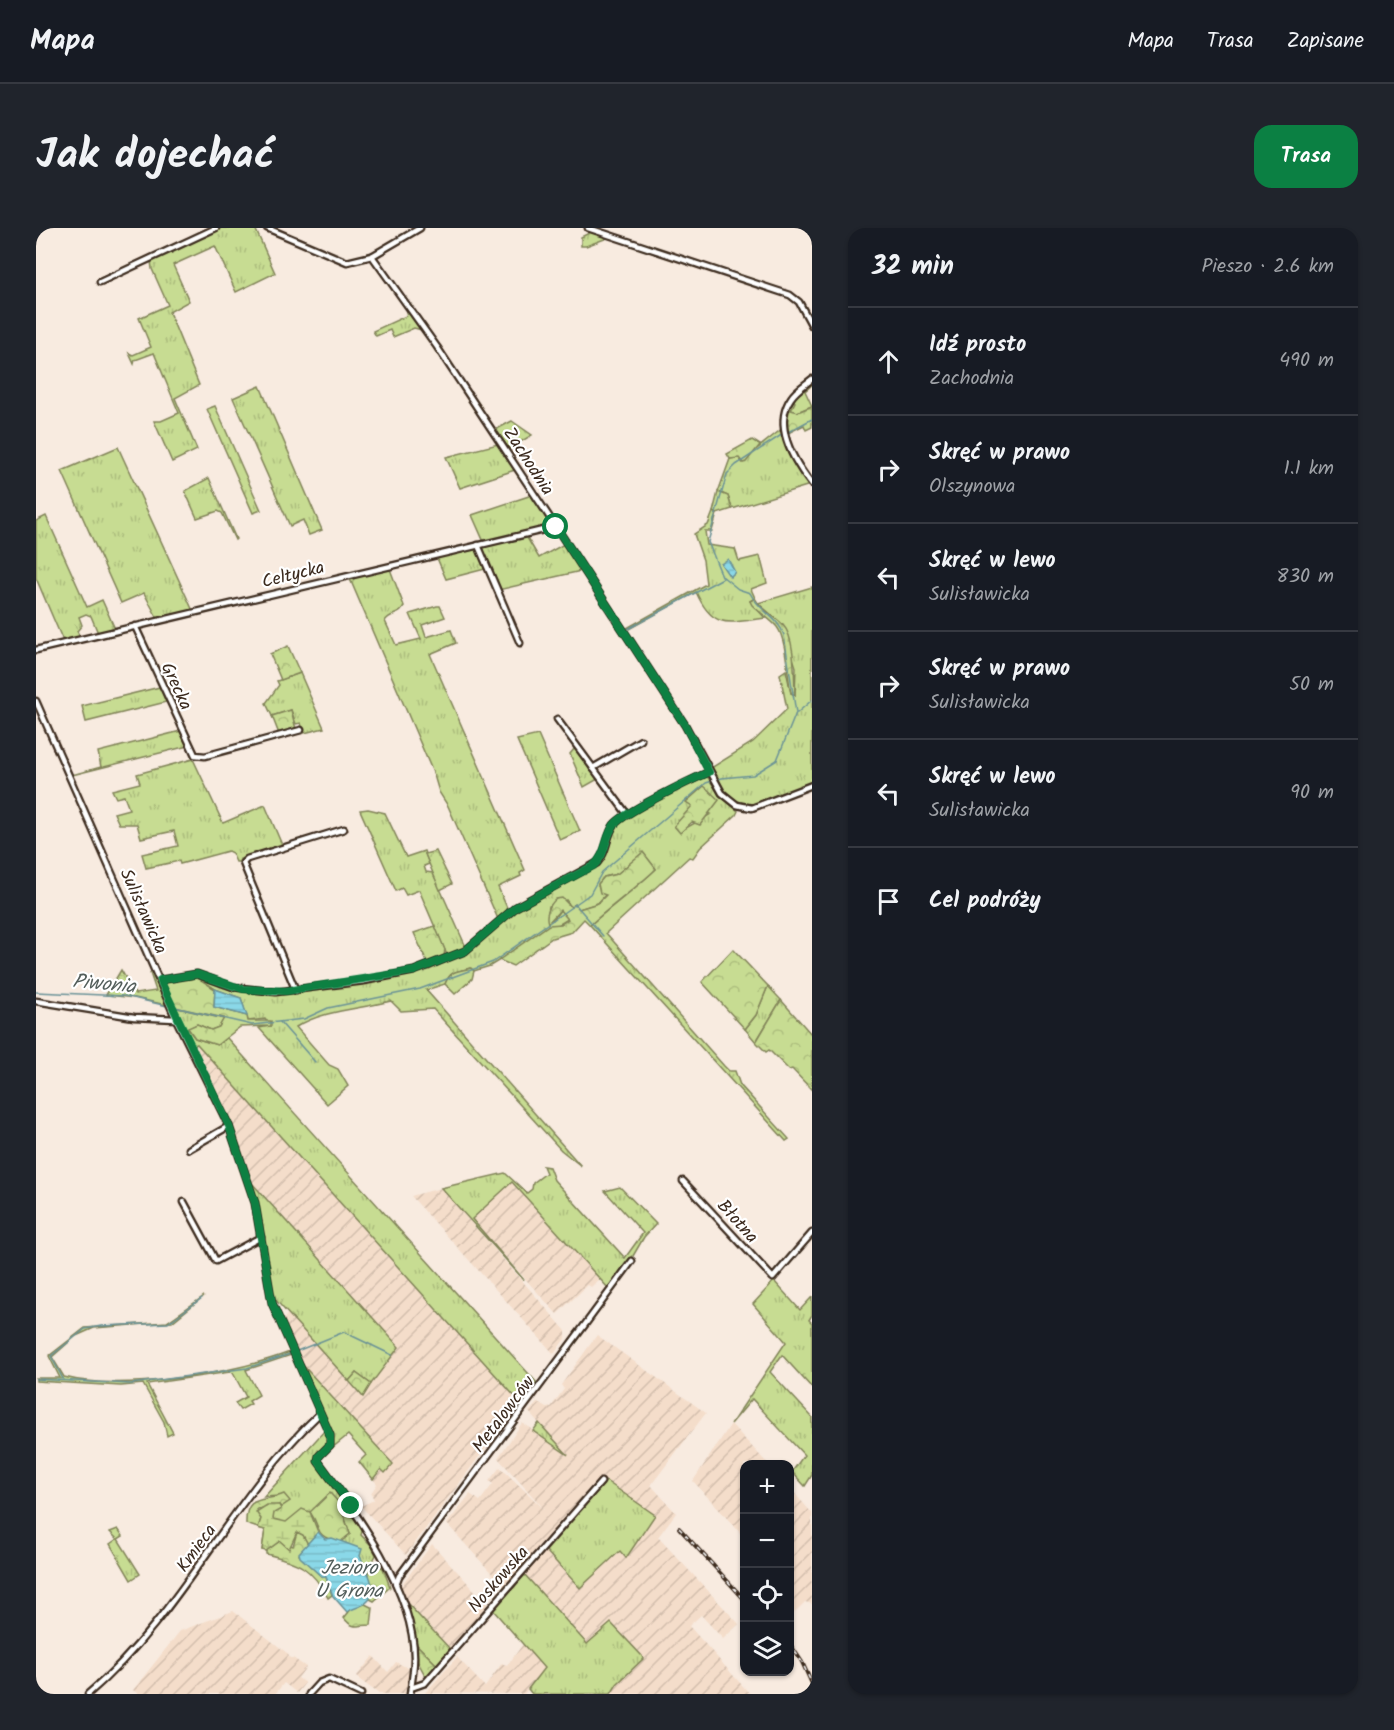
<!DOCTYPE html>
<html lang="pl">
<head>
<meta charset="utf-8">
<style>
	body { margin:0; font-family:Kalam,sans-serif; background:#20242c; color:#f1f3f6 }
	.controls { position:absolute; right:18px; bottom:18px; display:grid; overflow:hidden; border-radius:12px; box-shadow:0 2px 4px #0004 }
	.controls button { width:54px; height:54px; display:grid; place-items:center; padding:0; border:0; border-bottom:2px solid #363941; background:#171b24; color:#f1f3f6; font:30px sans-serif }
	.stop { position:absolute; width:18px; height:18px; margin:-14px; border:4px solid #0b8043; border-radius:50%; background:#fff }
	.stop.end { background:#0b8043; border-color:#fff; box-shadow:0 2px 6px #0008 }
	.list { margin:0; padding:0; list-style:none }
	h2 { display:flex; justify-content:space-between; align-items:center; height:78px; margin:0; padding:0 24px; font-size:26px }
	h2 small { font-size:20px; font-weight:400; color:#9ea1a6 }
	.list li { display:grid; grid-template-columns:39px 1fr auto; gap:18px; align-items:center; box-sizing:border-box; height:108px; padding:0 24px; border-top:2px solid #363941 }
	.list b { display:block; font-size:22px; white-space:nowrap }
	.list p { margin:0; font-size:20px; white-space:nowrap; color:#9ea1a6 }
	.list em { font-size:20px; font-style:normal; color:#9ea1a6 }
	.icon { flex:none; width:33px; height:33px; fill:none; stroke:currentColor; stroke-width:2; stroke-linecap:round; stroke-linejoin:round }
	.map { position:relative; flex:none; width:776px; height:1466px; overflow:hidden; border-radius:18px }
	header { display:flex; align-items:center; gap:36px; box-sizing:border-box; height:84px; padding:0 30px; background:#171b24; border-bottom:2px solid #363941 }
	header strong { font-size:28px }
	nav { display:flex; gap:33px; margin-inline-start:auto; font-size:21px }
	.intro { display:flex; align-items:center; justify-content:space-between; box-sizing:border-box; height:144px; padding:0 36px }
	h1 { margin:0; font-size:42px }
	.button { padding:15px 27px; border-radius:18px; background:#0b8043; color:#fff; font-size:21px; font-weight:700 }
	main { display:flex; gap:36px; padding:0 36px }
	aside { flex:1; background:#171b24; border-radius:18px; box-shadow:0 2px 4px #0004 }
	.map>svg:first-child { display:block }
</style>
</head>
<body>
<header>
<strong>Mapa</strong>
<nav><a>Mapa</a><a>Trasa</a><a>Zapisane</a></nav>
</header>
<div class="intro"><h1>Jak dojechać</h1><a class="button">Trasa</a></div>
<main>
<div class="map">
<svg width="776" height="1466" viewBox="0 0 776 1466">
	<defs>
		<pattern id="industrial-furrows" width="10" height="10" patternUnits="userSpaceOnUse" patternTransform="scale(1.5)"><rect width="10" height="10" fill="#f4ddca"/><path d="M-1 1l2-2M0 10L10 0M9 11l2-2" fill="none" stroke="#d2bead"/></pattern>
		<pattern id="grass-tufts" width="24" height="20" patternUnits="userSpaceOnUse" patternTransform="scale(1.5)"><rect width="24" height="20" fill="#c7dc92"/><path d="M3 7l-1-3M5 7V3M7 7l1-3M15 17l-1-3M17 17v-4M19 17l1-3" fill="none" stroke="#acbd7d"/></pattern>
		<pattern id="forest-crowns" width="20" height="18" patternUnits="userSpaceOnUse" patternTransform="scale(1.5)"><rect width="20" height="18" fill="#c7dc92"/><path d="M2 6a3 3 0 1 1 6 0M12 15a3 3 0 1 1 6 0" fill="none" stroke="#acbd7d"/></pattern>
		<pattern id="wetland-marsh" width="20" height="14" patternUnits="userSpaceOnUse" patternTransform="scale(1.5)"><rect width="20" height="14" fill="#c7dc92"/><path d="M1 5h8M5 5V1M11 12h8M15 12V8" fill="none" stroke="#acbd7d"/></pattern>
		<pattern id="water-rules" width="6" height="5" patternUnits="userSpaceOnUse" patternTransform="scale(1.5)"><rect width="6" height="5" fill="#8ad8e8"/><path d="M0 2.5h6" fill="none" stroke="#78bac7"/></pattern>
	</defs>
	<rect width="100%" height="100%" fill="#f8ebe0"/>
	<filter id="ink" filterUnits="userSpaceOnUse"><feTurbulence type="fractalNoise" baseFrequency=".0167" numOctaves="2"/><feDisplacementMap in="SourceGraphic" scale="12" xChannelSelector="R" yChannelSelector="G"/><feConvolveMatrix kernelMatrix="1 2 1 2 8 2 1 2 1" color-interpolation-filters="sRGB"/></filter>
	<g filter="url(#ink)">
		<g fill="url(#industrial-furrows)">
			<path d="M161 816 482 1172 451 1218 370 1327 325 1278 338 1272 335 1265 341 1256 337 1251 345 1241 356 1235 263 1133 246 1094 252 1085 326 1168 363 1119 215 954 191 888 156 818Z"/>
			<path d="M476 954 564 1051 555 1059 552 1057 521 1086 435 991Z"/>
			<path d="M405 960 530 1103V1109L518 1126 375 968Z"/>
			<path d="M561 1107 670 1185 615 1257 640 1285 622 1309 703 1396 687 1411 665 1387 653 1398 714 1466H575L581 1456 607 1431 606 1428 575 1395 551 1416 489 1347 510 1323 544 1360 584 1323 591 1329 619 1287 566 1250 502 1319 504 1320 469 1360 411 1296 434 1266 444 1273 457 1256 453 1253 464 1239 509 1282 462 1230 486 1195 529 1224 493 1184 502 1174 511 1180 515 1179 528 1161 525 1157Z"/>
			<path d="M695 1196 732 1236H708V1309L657 1253Z"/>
			<path d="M754 1260 776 1285V1376L769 1374 755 1388Z"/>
			<path d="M396 1316 452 1377 414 1421 370 1374 364 1359Z"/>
			<path d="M197 1383 251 1425 254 1430H257L270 1439 262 1450 269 1455 261 1465 248 1455 239 1466H102L97 1462 144 1403Z"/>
			<path d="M487 1416 509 1440 488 1466 389 1465 421 1429 449 1459 466 1435 471 1438Z"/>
			<path d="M337 1428 352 1444 360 1434 374 1441 369 1466H343L320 1449Z"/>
		</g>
		<g fill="url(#grass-tufts)" stroke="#818358" stroke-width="1.5" fill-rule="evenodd">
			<path d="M185 0H219L239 45 200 64 179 18 137 37 153 73 133 84 163 157 139 170 161 222 136 234 118 193H125L143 185 118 125 99 132 98 136 93 125 97 127 115 119 103 90 132 77 116 41 115 33Z"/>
			<path d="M557 3 574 9 550 18H545V9Z"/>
			<path d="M372 82 386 102 378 100 357 109 354 102 340 108 337 103 370 88Z"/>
			<path d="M776 153V157L769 163 776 178 761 184 755 182 758 174 756 171Z"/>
			<path d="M224 158 286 302 273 307 267 292 254 298 197 170Z"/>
			<path d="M179 178 225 282 217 285 171 181Z"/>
			<path d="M476 193 496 207 473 221 459 202Z"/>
			<path d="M747 200 755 229 774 257 696 281 692 268 682 264 694 231 713 227Z"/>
			<path d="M462 216 479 242 424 260 410 229Z"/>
			<path d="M82 219 157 383 122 391 108 365 85 375 26 243Z"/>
			<path d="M173 250 200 311 199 312 186 285 182 283 161 290 149 263Z"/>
			<path d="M496 267 515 295 513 298 448 314 436 287Z"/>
			<path d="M677 284 681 286 676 303H669L671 317 699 321 703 333 724 328 731 355 715 361 719 370 714 373 729 390C692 395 677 402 660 364L593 401 591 400 670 356 667 332 658 306 672 297Z"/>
			<path d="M10 288 51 379 66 372 79 401 62 405 55 388 50 386 43 389 46 397 41 403 44 409 27 413 0 350V293Z"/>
			<path d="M490 308 503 330 528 316 545 343 462 362 444 319Z"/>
			<path d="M441 321 449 341 410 351 401 330Z"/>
			<path d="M354 341 368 378C366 387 354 385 349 393L360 417 385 411 374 386 401 378H404L409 389 386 397 390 409 415 402 420 415 394 426 489 642 484 645 485 648 462 659 472 682 462 691 412 578 403 564 398 547 314 351Z"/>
			<path d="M776 359V554C729 573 703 598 675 540L717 514 751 481 744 446 750 442 755 465 759 467 760 439 746 396 722 375Z"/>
			<path d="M264 445 288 500 268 505 265 495 260 496 255 482 236 488 230 475 243 457 241 453Z"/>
			<path d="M124 459 130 474 50 494 46 478Z"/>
			<path d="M145 503 152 518 36 547 65 539 62 524Z"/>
			<path d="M502 507 544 603 524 612 481 512Z"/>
			<path d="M539 520 562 551 548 559 534 526Z"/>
			<path d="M157 531 187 595 229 577 246 617 204 631 203 634H200L196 625 192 623 144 636 143 633 110 640 106 626 142 618 138 603 105 610 101 596H83L78 585 93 581 88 568 80 570 76 562 104 555 101 546Z"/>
			<path d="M671 548 684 568 702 583 700 587 664 620 657 630 653 629 570 705 688 838 693 843H699L704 857 753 911 750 913 554 697C576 678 599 661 620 641L607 625 581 646 568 649 562 657 570 666 562 675 543 681 538 677 535 679 530 672 513 678 512 685 517 692 524 682 532 691 454 738 438 743 434 740C422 744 415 742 409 756L390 762 545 938 525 922 397 781 365 783 355 773C324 781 287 782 260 799L293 837 302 841 312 858 291 876 223 800 234 798 229 791 212 793 205 770 179 761 159 748 200 762 251 766 335 754 393 742 432 723 486 677 560 638 569 627 577 603 587 591 644 560ZM650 574 675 586 650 600 656 577Z"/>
			<path d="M332 581 349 585 370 629 388 623 393 636 388 638 390 644 397 645 430 719 411 727 383 662 370 667 366 660 360 663 324 582Z"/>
			<path d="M732 758 745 772 720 814 709 801 720 787Z"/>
			<path d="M137 779 188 791 183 799 175 802 161 796 152 801 159 810 181 817 191 810 502 1156 490 1172H482L161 816 156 818Z"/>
			<path d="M507 938 513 939 518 952 589 1030 607 1005 569 963 584 959 620 996 608 1009 597 1028 573 1061 476 954 436 991 488 1052 405 960 469 945 491 965 496 961 497 955 510 945Z"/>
			<path d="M215 954 363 1119 335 1156 320 1145 313 1153 236 1068 226 995Z"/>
			<path d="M738 1053 764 1082 776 1069V1087L773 1092 776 1095V1160L746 1127 734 1144 776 1189V1247L769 1258 756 1244 768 1227 716 1171 695 1196 750 1114 717 1076Z"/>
			<path d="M168 1068 136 1094 58 1100 40 1108 16 1129 28 1149C86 1164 198 1145 254 1124L255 1127 210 1142 223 1167 213 1173 215 1176 204 1182 199 1175 210 1169 197 1145 194 1144 111 1156 137 1205 131 1208 128 1194 107 1156 85 1158 0 1153V1150H24L13 1128 49 1100 131 1094Z"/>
			<path d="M263 1133 357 1236 349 1245 345 1241 337 1251 323 1234 330 1227 312 1207 296 1220Z"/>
			<path d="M503 1195 532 1227 497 1203Z"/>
			<path d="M290 1201 293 1216 281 1228 280 1233 299 1256 327 1300 325 1307 335 1317 340 1327 337 1333 342 1337 333 1344 317 1319 303 1315 314 1306 304 1276 280 1299 282 1304 248 1314 230 1323 226 1322 229 1302 222 1300 224 1295 220 1286 240 1276 243 1268 228 1269Z"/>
			<path d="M570 1253 619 1287 590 1330 584 1323 544 1360 510 1323Z"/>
			<path d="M82 1301 87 1308 82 1311 104 1346 95 1352 74 1316 81 1311 74 1304Z"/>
			<path d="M489 1347 551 1416 575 1395 606 1428 607 1431 581 1456 575 1466H496L492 1461 508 1440 457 1382Z"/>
			<path d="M370 1374 414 1421 401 1437 381 1417Z"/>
		</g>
		<g fill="url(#forest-crowns)" stroke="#818358" stroke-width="1.5">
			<path d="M756 171 759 174 755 182 762 184 776 178V199L770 202 768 197 752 205 751 188Z"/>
			<path d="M716 212 724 217 710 234 707 235 703 230 694 231 691 226Z"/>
			<path d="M682 264 692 268 696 281 681 286 677 284Z"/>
			<path d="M719 370C726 383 738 387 747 397 760 411 758 450 759 467L755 465C751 448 751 412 741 399 734 391 724 385 716 377L714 373Z"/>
			<path d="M252 418 264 445 245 452 234 426Z"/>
			<path d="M255 482 260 501 243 506 236 488Z"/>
			<path d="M668 558 683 572 664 597 656 594 644 605 638 598 656 578 650 574Z"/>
			<path d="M400 623 416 656 404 662 389 626Z"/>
			<path d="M607 624 620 641C599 661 576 677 554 697L548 691 536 704 516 710 477 738 463 732 513 697 525 696 532 691 524 682 512 695C509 687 513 677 520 671L526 670 535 679 539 676 543 681 562 675 570 667 564 665 562 656 568 649 581 646Z"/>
			<path d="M399 698 409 722 408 728 392 736 378 705Z"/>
			<path d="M697 721 732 758 720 787 709 801 666 754Z"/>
			<path d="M435 740 438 743 436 751 419 766 409 756C415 741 422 744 435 740Z"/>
			<path d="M85 742 99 766 120 763 114 745 119 744 124 755 159 748 179 761 178 779 211 788 212 793H235V798L204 799 181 817 159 810 152 800 161 796 175 802 183 799 188 790 99 770 70 767Z"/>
			<path d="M745 772 776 807V862L756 841 753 842 733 822 730 824 720 814Z"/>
			<path d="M320 1145 335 1156 327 1169 313 1153Z"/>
			<path d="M294 1265 304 1276 314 1306 303 1315C275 1305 288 1304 274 1284Z"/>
			<path d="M248 1266 254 1273 245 1279 243 1277 221 1281 225 1291 222 1300 210 1296C209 1265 228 1275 248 1266Z"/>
			<path d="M261 1304 267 1307 272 1316 263 1327 285 1348 290 1349 296 1367 292 1370C276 1340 263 1334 230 1326V1323L244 1313 257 1318Z"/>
			<path d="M342 1337 347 1340 354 1359 338 1373 334 1371 333 1344Z"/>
			<path d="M329 1376 337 1380 335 1397C322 1397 317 1402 308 1390L316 1380Z"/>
			<path d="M381 1417 401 1437 390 1449 382 1434Z"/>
		</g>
		<path fill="url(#wetland-marsh)" stroke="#818358" stroke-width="1.5" d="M231 1277H243L245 1281 238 1285 237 1291 250 1294 266 1281 274 1284 282 1304 272 1316 267 1307 261 1304 253 1321 244 1313 230 1323 226 1322 229 1302 222 1300 225 1291 220 1284Z"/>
		<g fill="url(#water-rules)" stroke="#6a9297" stroke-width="1.5">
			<path d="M692 331 699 344 694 349 685 336Z"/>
			<path d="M179 761 205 770 211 788 178 779Z"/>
			<path d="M282 1304 289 1311 296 1310 326 1321 324 1328C330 1340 346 1366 328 1376 323 1380 316 1380 311 1384L297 1368 290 1349 285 1348 264 1329 263 1325Z"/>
		</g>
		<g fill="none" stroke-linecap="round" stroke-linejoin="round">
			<g stroke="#6a9297" stroke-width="1.5">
				<path d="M752 204 776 191"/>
				<path d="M590 402 687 350"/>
				<path d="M761 485 776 472"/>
				<path d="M540 677 567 708"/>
				<path d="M0 764 89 768 131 778"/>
				<path d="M138 779 216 797 268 791 292 780 384 761 457 734 554 666 566 644 670 555 686 550 717 547 741 532 760 485 748 407C742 389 723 383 714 365L702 361 686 348 672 314 691 246 700 237 747 206"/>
				<path d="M244 794 279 834"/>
				<path d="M261 1123 308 1104 356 1127"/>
				<path d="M0 1151 95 1156 211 1140 254 1126"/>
				<path d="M27 1151 15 1128 49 1101 65 1098 132 1095 166 1070"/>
			</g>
			<defs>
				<g id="minor">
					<path d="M231 0 311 34 336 28 384 0"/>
					<path d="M552 0 754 67 763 74 776 98"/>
					<path d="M0 1 2 0"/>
					<path d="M336 28 401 119 520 299 649 497 686 565 701 577 716 580 776 557"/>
					<path d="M64 54 180 0"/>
					<path d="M776 151C769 157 760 162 755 170 736 198 759 235 776 257"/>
					<path d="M442 317 484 415"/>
					<path d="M99 398 159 527 169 528 265 502"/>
					<path d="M0 422 520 299"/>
					<path d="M0 473 140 791 193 898 219 975 236 1075 294 1207V1217L283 1228 282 1233C320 1284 378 1363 378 1429 378 1442 376 1454 374 1466"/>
					<path d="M521 491 591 586"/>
					<path d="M557 540 605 512"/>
					<path d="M124 752 161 746 197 759 240 764 328 753 378 743 429 723 480 679 561 635C571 625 570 609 578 597 588 584 655 552 673 544"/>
					<path d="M260 763 207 635 211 631 308 601"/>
					<path d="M0 773 98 789 140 791"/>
					<path d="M153 921 193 898"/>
					<path d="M647 953 737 1050 776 1005"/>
					<path d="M148 974 180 1033 225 1009"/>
					<path d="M360 1356 363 1348 596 1033"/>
					<path d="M375 1460 389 1455 565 1254"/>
					<path d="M52 1466C146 1386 195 1269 284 1185"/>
					<path d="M273 1466 283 1455 293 1451 325 1466"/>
				</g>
			</defs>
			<use href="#minor" stroke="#3b2a1e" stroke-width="9"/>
			<use href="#minor" stroke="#fff" stroke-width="4.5"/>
			<defs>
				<g id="rail">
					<path d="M643 1300 708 1371"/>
					<path d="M754 1416 766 1434 776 1456"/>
				</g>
			</defs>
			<use href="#rail" stroke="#3b2a1e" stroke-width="4"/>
			<use href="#rail" stroke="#fff" stroke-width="1.5" stroke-dasharray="4.5" stroke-linecap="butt"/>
		</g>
	</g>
	<g fill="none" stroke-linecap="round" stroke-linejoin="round" filter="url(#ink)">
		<path stroke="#0b8043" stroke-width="8" d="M315 1278 282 1233 283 1228 294 1217V1207L236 1075 219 975 193 898 124 752 161 746 207 761 250 763 378 743 429 723 480 679 557 638C571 627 568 610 578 597 588 584 655 552 673 544L649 497 520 299"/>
	</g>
	<g text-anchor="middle" stroke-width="4.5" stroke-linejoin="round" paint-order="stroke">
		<g font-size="18" fill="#3b2a1e" stroke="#fff">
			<text transform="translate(493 233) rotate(57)" y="6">Zachodnia</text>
			<text transform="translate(257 346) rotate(-14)" y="6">Celtycka</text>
			<text transform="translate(141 458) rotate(65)" y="6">Grecka</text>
			<text transform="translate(108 683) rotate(66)" y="6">Sulisławicka</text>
			<text transform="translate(702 993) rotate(48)" y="6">Błotna</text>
			<text transform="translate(467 1186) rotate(-53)" y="6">Metalowców</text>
			<text transform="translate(160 1320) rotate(-54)" y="6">Kmieca</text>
			<text transform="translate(462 1351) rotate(-49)" y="6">Noskowska</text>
		</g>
		<g font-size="20" font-style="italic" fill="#535e5b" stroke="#fff">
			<text transform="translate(68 755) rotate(5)" y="7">Piwonia</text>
			<text x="313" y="1346">Jezioro<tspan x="313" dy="23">U Grona</tspan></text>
		</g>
	</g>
</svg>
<div class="controls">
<button>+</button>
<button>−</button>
<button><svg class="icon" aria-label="locate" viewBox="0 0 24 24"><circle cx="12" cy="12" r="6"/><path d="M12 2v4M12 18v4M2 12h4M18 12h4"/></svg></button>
<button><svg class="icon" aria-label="layers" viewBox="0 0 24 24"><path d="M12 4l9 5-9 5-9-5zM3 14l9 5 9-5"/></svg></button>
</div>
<div class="stop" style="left:520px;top:299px"></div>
<div class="stop end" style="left:315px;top:1278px"></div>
</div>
<aside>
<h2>32 min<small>Pieszo · 2.6 km</small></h2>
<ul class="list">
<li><svg class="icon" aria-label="ahead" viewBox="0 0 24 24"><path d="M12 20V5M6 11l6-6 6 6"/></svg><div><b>Idź prosto</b><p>Zachodnia</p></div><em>490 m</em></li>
<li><svg class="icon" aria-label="right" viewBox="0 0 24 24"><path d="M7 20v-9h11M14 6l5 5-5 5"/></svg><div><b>Skręć w prawo</b><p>Olszynowa</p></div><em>1.1 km</em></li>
<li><svg class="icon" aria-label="left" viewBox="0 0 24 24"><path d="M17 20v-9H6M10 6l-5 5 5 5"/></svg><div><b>Skręć w lewo</b><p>Sulisławicka</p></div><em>830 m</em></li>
<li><svg class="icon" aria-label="right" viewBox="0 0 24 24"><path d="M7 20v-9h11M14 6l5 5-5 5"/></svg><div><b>Skręć w prawo</b><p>Sulisławicka</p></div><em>50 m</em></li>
<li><svg class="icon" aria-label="left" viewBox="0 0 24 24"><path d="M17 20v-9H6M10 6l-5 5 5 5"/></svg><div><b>Skręć w lewo</b><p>Sulisławicka</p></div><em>90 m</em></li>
<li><svg class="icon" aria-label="arrive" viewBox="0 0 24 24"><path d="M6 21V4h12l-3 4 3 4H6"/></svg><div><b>Cel podróży</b></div></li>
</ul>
</aside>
</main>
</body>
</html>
